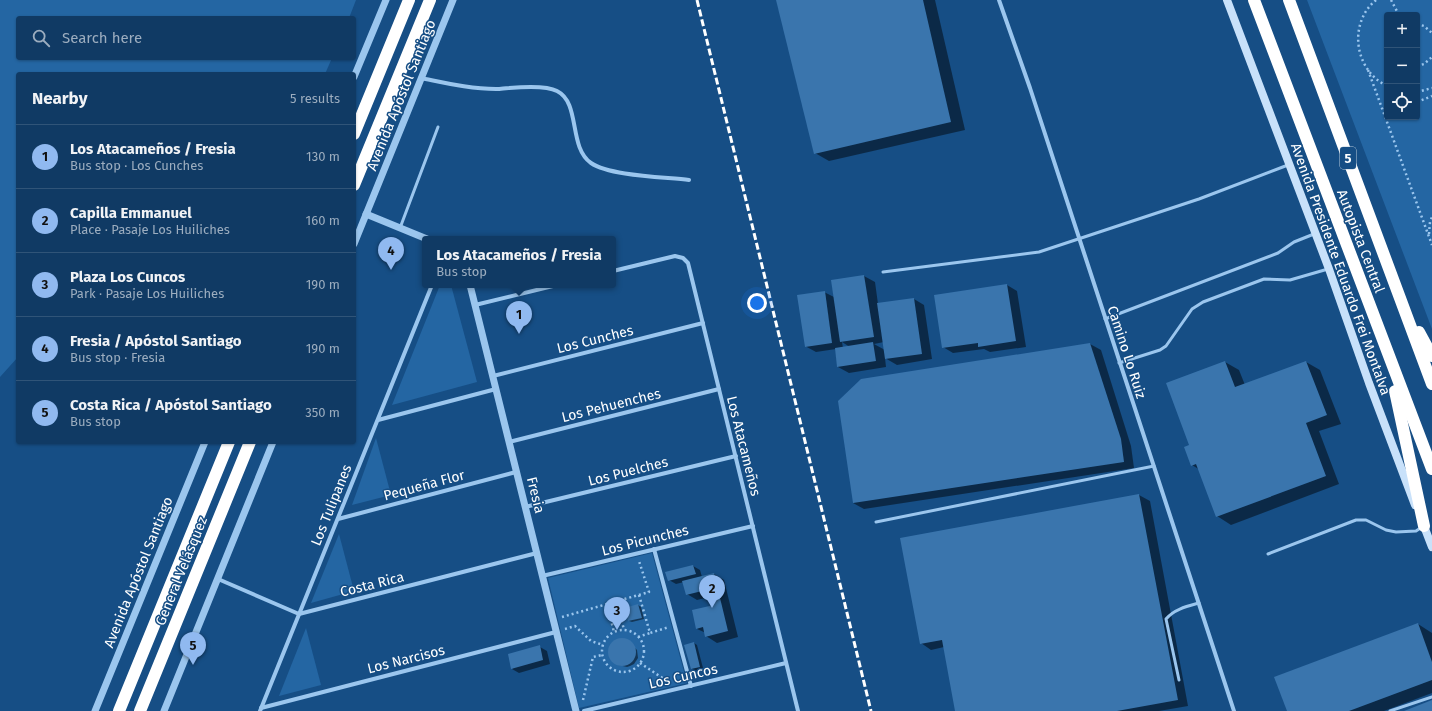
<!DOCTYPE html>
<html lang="en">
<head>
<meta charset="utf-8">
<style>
	body { margin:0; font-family:"Fira Sans",sans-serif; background:#1e456d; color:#f1f3f6 }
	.controls { position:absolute; right:12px; top:12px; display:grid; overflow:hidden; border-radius:4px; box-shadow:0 1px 3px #0004 }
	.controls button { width:36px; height:36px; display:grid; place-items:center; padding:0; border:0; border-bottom:1px solid #305478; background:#103a64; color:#f1f3f6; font:20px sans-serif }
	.you { position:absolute; left:757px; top:303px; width:14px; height:14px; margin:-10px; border:3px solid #fff; border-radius:50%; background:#1a73e8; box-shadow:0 0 0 6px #1a73e833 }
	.badge { display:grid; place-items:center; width:26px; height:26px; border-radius:50%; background:#90b9f0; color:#111; font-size:13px; font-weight:700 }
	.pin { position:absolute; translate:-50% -33px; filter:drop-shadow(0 1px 2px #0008) }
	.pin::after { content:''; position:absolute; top:21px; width:14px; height:12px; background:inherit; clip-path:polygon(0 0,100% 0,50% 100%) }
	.popup { position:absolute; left:422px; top:236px; width:194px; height:52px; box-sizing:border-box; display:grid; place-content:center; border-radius:4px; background:#103a64; filter:drop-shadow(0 1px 3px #0005); font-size:13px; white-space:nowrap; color:#9cadbf }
	.popup b { font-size:15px; color:#f1f3f6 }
	.popup::after { content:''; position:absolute; left:50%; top:100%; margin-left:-8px; border:8px solid transparent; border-top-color:#103a64 }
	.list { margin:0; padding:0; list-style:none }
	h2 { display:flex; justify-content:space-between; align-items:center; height:52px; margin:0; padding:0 16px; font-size:17px }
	h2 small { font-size:13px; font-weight:400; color:#9cadbf }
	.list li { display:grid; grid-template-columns:26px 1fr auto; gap:12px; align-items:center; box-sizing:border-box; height:64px; padding:0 16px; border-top:1px solid #305478 }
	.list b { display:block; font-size:15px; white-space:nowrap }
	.list p { margin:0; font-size:13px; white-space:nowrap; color:#9cadbf }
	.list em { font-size:13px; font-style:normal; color:#9cadbf }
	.icon { flex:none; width:22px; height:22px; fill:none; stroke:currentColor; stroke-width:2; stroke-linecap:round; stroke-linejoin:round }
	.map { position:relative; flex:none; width:1432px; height:711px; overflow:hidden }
	.search { position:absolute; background:#103a64; box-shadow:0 1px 3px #0004; left:16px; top:16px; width:340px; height:44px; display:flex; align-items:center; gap:10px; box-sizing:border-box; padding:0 14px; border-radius:4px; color:#9cadbf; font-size:15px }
	.panel { position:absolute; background:#103a64; box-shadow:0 1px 3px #0004; left:16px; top:72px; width:340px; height:372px; border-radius:4px }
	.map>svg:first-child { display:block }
</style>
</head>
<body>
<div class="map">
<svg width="1432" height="711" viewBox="0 0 1432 711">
	<rect width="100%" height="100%" fill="#164e85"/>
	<g fill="#2466a3" fill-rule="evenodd">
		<path d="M0 0H356L349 18H18V58H332L325 74H18V357L0 377Z"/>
		<path d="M1307 0H1432V329ZM1387 15H1417V117H1387Z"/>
		<path d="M440 285H451L477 382 392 405Z"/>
		<path d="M376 438 391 495 352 505Z"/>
		<path d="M339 534 354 591 311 603Z"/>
		<path d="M652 553 687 683 579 708 548 578Z"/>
		<path d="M306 628 321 685 279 696Z"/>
	</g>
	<g fill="#0007" fill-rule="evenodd">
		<path d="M777 0H935L965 130 829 161 815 153Z"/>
		<path d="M864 276 875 282 878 304 914 299 924 305 932 359 897 365 885 358 886 367 849 373 838 367 836 349 816 352 805 346 824 292 834 297 832 281ZM842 342 850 347 843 348ZM884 342 885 350 874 344Z"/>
		<path d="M1007 285 1017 291 1026 347 990 352 984 349 953 353 943 347Z"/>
		<path d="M1090 344 1101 350 1131 446 1134 468 864 509 853 503Z"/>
		<path d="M1225 362 1239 370 1245 385 1306 362 1320 370 1341 424 1319 431 1339 484 1231 525 1217 516 1200 470 1192 465 1191 446Z"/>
		<path d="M1139 495 1150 501 1188 706 1159 711H956L944 647 931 650 921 643Z"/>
		<path d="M693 566 700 570 702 577 714 574 724 580 738 637 717 643 706 636V633L697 629 715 606 713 596 697 600 687 594 684 582 676 584 669 580Z"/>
		<path d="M638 605 641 607 644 619 632 622 629 621Z"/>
		<path d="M1418 624 1432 633V693L1384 711H1288Z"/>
		<path d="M619 640 628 641 637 650 638 658 634 664 630 666 627 667 618 665 610 657V648L612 644Z"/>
		<path d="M694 643 697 645 703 668 695 671 692 669Z"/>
		<path d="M540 647 547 651 550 664 519 673 512 669Z"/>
	</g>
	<g fill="#3a75ad">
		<path d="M776 0H923L951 122 814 154Z"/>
		<path d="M864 275 874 337 840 342 831 280Z"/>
		<path d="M1007 284 1016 341 978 347V343L942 348 934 295Z"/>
		<path d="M825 291 832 343 805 347 797 295Z"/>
		<path d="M914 298 922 354 885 359 877 303Z"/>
		<path d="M873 342 876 361 837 367 835 348Z"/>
		<path d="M1090 343 1121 439 1124 462 853 503 838 401 861 379Z"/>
		<path d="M1225 361 1235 387 1306 361 1327 415 1306 423 1326 476 1216 517 1196 464 1191 466 1184 447 1189 445 1166 383Z"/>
		<path d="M1139 494 1178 700 1117 711H955L942 640 920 644 900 538Z"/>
		<path d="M693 565 696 574 668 581 665 572Z"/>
		<path d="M714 573 728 631 705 637 703 627 696 629 692 610 714 605 710 589 686 595 682 581Z"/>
		<path d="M638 604 642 618 628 621 625 608Z"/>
		<path d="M1418 623 1432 662V680L1349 711H1287L1274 677Z"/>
		<circle cx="622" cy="652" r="14"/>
		<path d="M694 642 700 667 691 669 684 645Z"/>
		<path d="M540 645 543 660 511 669 508 654Z"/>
		<path d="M1432 700V711H1404Z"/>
	</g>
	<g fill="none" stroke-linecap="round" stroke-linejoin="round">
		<g stroke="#9bc6ee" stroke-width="2.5" stroke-dasharray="2 3" stroke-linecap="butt">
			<path d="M1376 0C1348 23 1354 70 1387 86"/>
			<path d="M1391 0 1399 15"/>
			<path d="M1417 24 1424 26 1432 33"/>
			<path d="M1417 66 1424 64 1432 57"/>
			<path d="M1368 70 1432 245"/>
			<path d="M1417 92 1432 88"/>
			<path d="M1417 102 1432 96"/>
			<path d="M1429 234 1430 222 1432 217"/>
			<path d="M639 595 650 633 669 627"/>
			<path d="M617 601 624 630"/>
			<path d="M607 604 614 632"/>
			<path d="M562 617 649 592 639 561"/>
			<path d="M565 629 575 626 591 641 603 645"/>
			<circle cx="623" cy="651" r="21"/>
			<path d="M638 637 650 633"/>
			<path d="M640 663 670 683"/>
			<path d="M583 700 593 657 602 655"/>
		</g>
		<g stroke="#9bc6ee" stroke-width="3">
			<path d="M400 228 438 127"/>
			<path d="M883 272 1039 252 1199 199 1288 165"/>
			<path d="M1105 319 1278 253 1294 242 1314 234"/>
			<path d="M1119 363 1160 350 1166 346 1192 309 1203 302 1264 279 1290 280 1328 269"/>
			<path d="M876 522 1154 466"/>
			<path d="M1268 554 1356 520H1366L1386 530 1396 532 1416 531 1422 527"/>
			<path d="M1179 680 1166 619C1174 609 1188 606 1199 603"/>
			<path d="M1390 711 1432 697"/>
		</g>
		<g stroke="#9bc6ee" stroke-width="4">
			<path d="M999 0 1030 88 1234 711"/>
			<path d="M421 78C446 83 471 89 496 89 501 89 505 88 509 88 521 87 546 85 557 91 581 103 568 147 591 163 610 176 665 177 689 180"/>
			<path d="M613 271 675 256 683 258 688 263 798 711"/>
			<path d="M475 305 557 285"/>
			<path d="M493 376 703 323"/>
			<path d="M378 420 496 389"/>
			<path d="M509 442 719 389"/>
			<path d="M525 507 736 456"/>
			<path d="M338 519 516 472"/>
			<path d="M654 549 691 686"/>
			<path d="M542 576 753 526"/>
			<path d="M218 579 299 614 537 553"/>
			<path d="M261 708 556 632"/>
			<path d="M260 711 432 285"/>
			<path d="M584 711 786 663"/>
		</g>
		<g stroke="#9bc6ee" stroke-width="7">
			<path d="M354 77 386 0"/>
			<path d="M366 214 427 239"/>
			<path d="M354 244 453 0"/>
			<path d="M470 285 576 711"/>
			<path d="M95 711 205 442"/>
			<path d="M164 711 273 442"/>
		</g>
		<g stroke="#c8e1fa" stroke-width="8">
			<path d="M1227 0 1329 269 1369 383 1415 505"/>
			<path d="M1422 521 1432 547"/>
		</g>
		<g stroke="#fff" stroke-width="12">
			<path d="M1254 0 1432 469"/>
			<path d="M1289 0 1432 384"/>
			<path d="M354 134 409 0"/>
			<path d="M354 185 430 0"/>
			<path d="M1419 332 1432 356"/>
			<path d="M1395 391 1424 526"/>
			<path d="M119 711 229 442"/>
			<path d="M140 711 250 442"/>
		</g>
		<path stroke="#fff" stroke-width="3" stroke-dasharray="7 3" stroke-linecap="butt" d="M697 0 871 711"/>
	</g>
	<g text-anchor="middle" stroke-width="3" stroke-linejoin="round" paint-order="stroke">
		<rect fill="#164e85" stroke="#b9cada" stroke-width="1" x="1340" y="147" width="16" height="22" rx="3"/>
		<g font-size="13" font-weight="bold" fill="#fff">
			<text x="1348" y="163">5</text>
		</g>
		<g font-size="14" fill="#fff" stroke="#164e85">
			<text transform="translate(401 95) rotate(-68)" y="5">Avenida Apóstol Santiago</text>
			<text transform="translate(1361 241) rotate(69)" y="5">Autopista Central</text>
			<text transform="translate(1341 269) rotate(70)" y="5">Avenida Presidente Eduardo Frei Montalva</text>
			<text transform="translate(595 339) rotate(-14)" y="5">Los Cunches</text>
			<text transform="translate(1127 352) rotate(72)" y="5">Camino Lo Ruiz</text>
			<text transform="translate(611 405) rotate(-14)" y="5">Los Pehuenches</text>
			<text transform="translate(744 446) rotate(76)" y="5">Los Atacameños</text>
			<text transform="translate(628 471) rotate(-14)" y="5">Los Puelches</text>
			<text transform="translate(424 485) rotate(-15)" y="5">Pequeña Flor</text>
			<text transform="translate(536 495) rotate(76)" y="5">Fresia</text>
			<text transform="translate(331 505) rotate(-68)" y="5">Los Tulipanes</text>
			<text transform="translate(645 540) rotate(-14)" y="5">Los Picunches</text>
			<text transform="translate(181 571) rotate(-68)" y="5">General Velásquez</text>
			<text transform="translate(138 572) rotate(-68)" y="5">Avenida Apóstol Santiago</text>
			<text transform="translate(372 584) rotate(-14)" y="5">Costa Rica</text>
			<text transform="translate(406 659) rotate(-14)" y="5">Los Narcisos</text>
			<text transform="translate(683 676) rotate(-13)" y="5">Los Cuncos</text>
		</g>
	</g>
</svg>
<div class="controls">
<button>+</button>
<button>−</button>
<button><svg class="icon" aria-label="locate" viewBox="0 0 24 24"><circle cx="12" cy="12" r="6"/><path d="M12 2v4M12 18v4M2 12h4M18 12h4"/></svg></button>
</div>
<div class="you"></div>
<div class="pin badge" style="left:519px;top:334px">1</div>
<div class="popup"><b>Los Atacameños / Fresia</b>Bus stop</div>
<div class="pin badge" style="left:712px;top:608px">2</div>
<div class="pin badge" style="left:617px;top:630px">3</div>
<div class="pin badge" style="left:391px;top:270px">4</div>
<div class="pin badge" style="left:193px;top:665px">5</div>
<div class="search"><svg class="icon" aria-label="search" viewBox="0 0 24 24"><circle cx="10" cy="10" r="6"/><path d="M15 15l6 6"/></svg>Search here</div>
<section class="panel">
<h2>Nearby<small>5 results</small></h2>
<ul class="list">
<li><span class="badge">1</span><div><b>Los Atacameños / Fresia</b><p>Bus stop · Los Cunches</p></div><em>130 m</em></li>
<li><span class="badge">2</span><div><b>Capilla Emmanuel</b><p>Place · Pasaje Los Huiliches</p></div><em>160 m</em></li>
<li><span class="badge">3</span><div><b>Plaza Los Cuncos</b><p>Park · Pasaje Los Huiliches</p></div><em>190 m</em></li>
<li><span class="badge">4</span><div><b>Fresia / Apóstol Santiago</b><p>Bus stop · Fresia</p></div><em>190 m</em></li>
<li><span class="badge">5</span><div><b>Costa Rica / Apóstol Santiago</b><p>Bus stop</p></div><em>350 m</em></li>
</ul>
</section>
</div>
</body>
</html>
